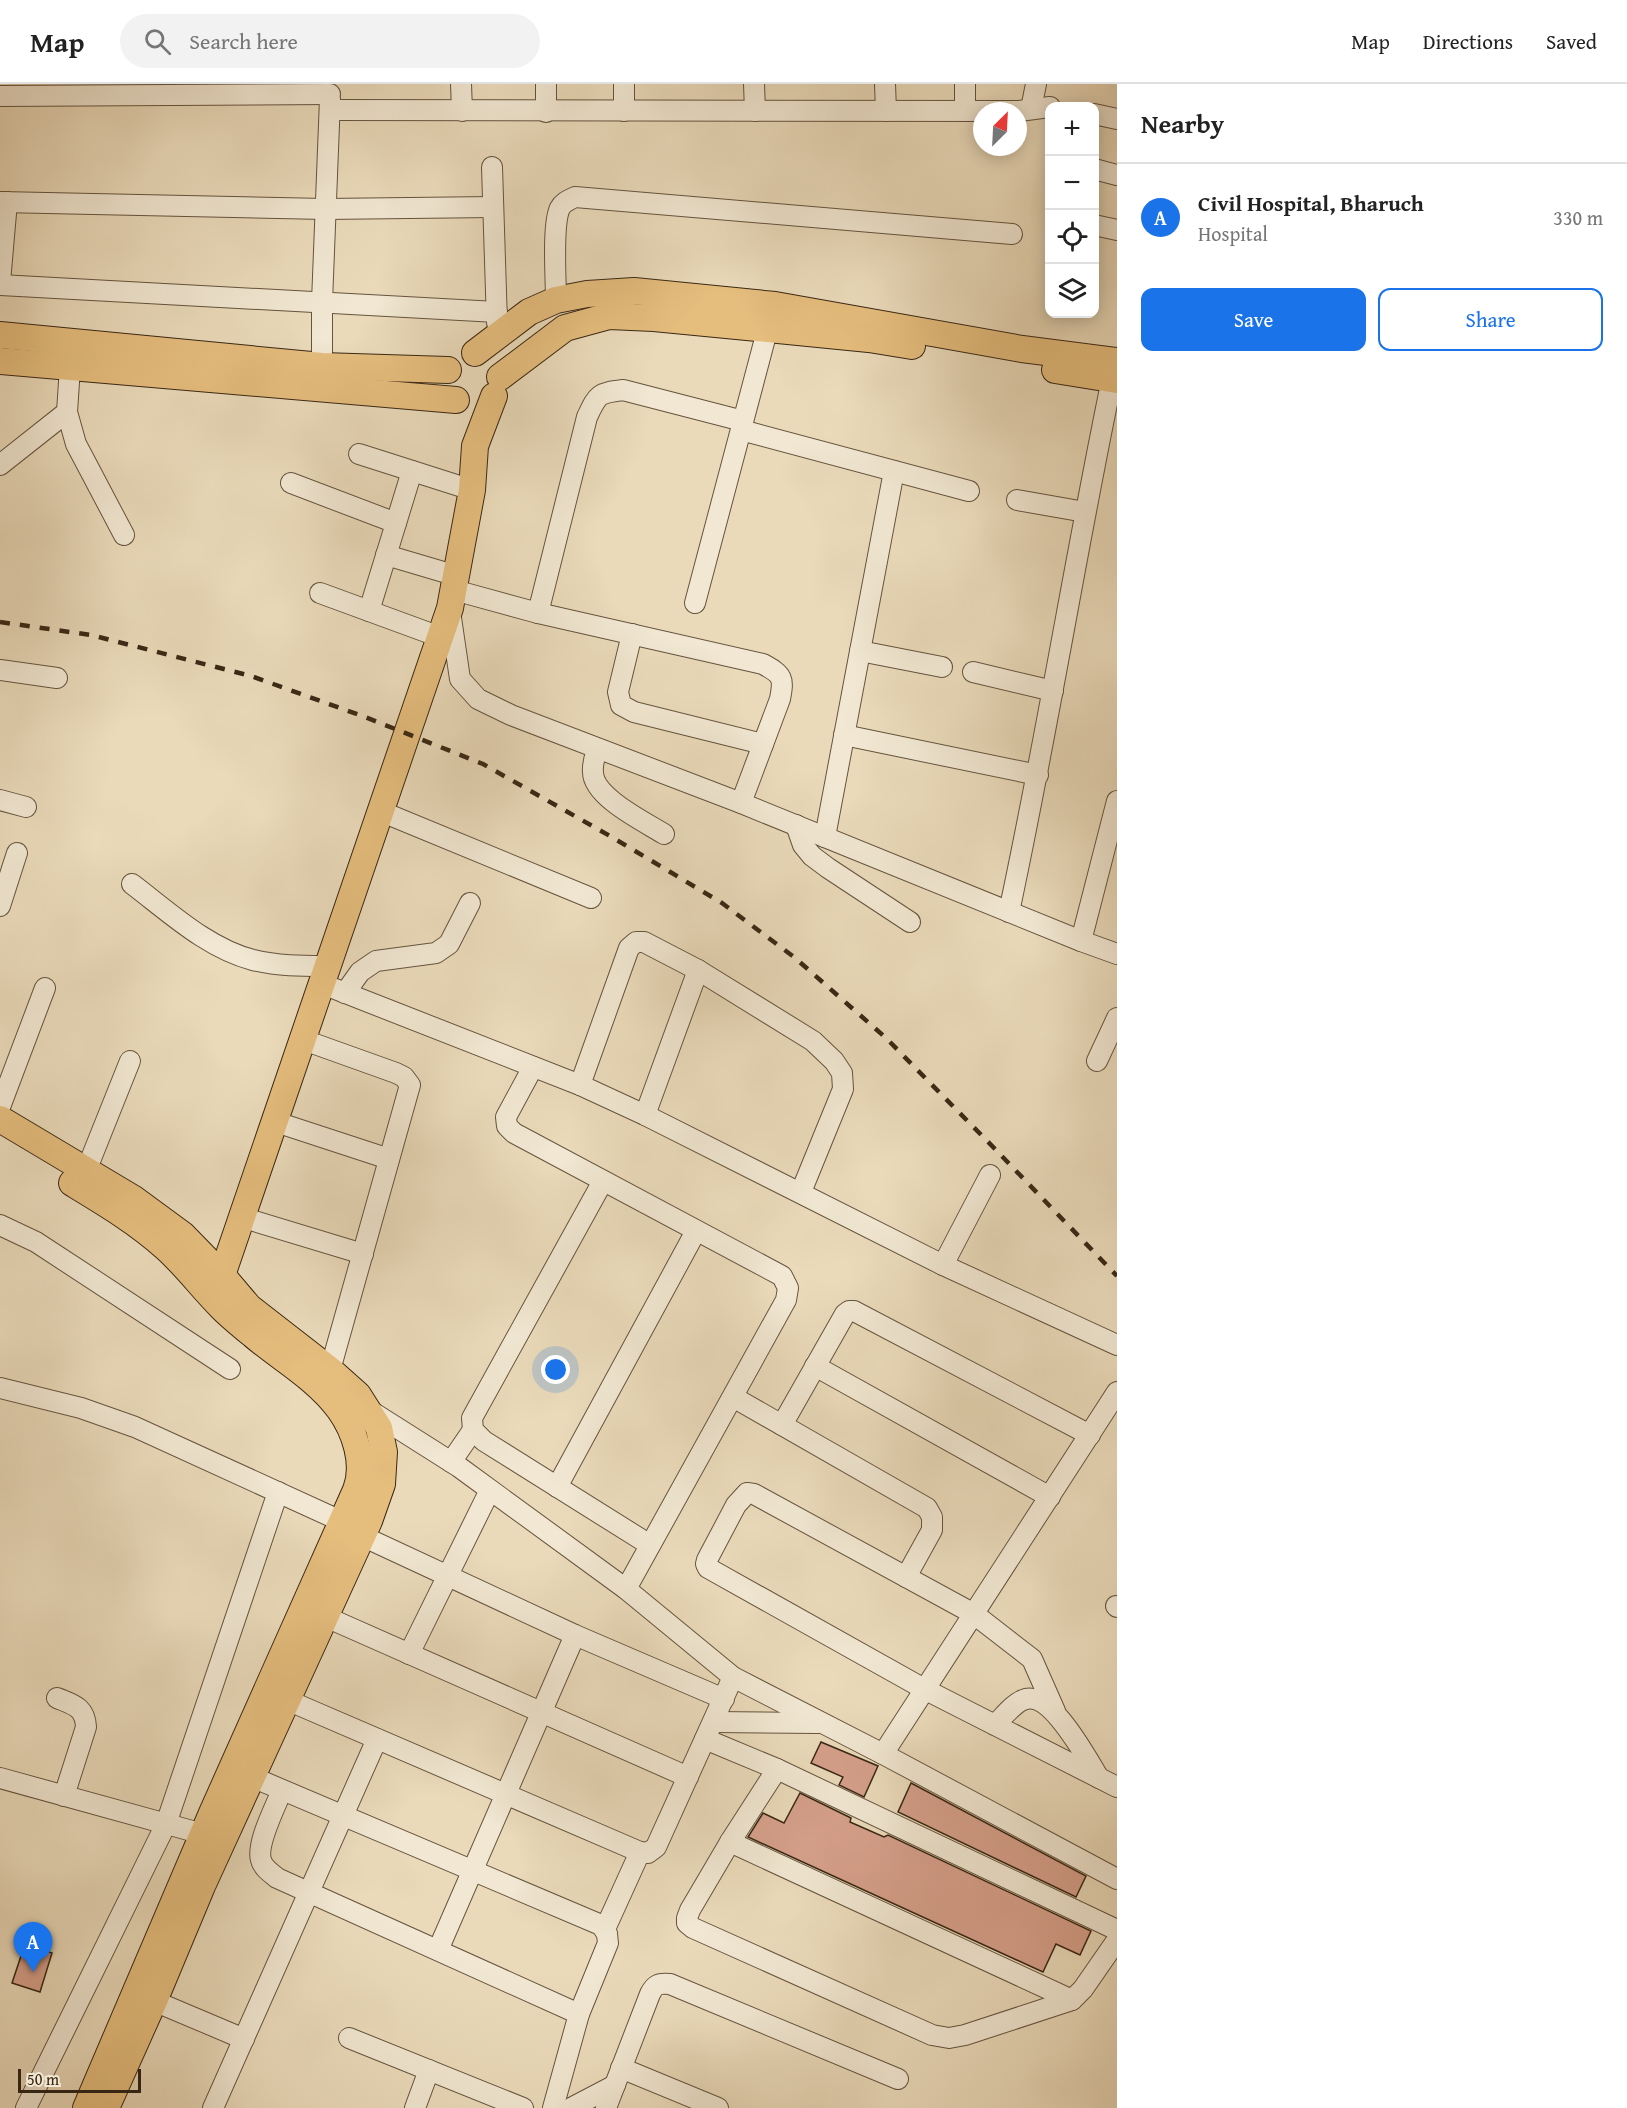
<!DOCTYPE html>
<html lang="en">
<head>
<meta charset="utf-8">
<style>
	body { margin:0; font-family:"Gentium Book Plus",serif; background:#f2f2f2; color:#222 }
	.controls { position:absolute; right:18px; top:18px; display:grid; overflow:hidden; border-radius:12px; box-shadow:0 3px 15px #0003 }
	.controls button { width:54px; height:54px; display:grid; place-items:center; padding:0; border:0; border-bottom:2px solid #e0e0e0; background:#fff; color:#222; font:30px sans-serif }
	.compass { position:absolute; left:973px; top:18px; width:54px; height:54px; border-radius:50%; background:#fff; box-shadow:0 3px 15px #0003; rotate:24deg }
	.scale { position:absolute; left:18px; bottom:15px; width:123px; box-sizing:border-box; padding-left:6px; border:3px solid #392714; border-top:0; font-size:16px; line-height:21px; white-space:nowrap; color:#392714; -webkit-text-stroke:4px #f1e7d2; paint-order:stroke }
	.you { position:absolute; left:556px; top:1286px; width:21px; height:21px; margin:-15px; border:4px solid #fff; border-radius:50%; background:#1a73e8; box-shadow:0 0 0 9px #1a73e833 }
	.badge { display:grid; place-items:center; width:39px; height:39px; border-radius:50%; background:#1a73e8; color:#fff; font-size:20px; font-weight:700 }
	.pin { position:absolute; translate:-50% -50px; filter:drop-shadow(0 2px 3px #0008) }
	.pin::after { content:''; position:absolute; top:32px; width:21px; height:18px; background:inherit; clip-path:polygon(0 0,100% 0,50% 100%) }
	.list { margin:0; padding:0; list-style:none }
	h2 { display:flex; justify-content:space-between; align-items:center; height:78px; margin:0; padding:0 24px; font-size:26px }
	h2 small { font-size:20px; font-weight:400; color:#767676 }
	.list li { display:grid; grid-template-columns:39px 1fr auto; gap:18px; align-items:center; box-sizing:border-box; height:108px; padding:0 24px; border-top:2px solid #e0e0e0 }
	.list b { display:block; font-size:22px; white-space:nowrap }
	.list p { margin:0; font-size:20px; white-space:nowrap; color:#767676 }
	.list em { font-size:20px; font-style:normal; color:#767676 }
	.actions { display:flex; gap:12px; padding:18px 24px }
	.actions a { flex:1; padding:14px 0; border:2px solid #1a73e8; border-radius:12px; text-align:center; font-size:21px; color:#1a73e8 }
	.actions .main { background:#1a73e8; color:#fff }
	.icon { flex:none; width:33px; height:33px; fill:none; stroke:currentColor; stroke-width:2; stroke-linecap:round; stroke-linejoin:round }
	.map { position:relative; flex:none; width:1117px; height:2024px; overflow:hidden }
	header { display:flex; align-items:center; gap:36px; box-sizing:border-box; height:84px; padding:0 30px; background:#fff; border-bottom:2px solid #e0e0e0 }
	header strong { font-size:28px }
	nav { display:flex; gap:33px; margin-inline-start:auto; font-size:21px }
	.search { width:420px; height:54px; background:#f2f2f2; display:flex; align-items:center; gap:15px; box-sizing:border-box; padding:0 21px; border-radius:33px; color:#767676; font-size:22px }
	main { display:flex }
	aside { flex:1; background:#fff }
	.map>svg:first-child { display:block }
</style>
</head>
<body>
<header>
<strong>Map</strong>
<div class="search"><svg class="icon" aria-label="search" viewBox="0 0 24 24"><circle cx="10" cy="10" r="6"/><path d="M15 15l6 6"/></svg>Search here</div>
<nav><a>Map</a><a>Directions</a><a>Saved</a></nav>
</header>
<main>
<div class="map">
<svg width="1117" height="2024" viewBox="0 0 1117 2024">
	<rect width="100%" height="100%" fill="#eadaba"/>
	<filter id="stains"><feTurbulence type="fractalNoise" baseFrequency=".00333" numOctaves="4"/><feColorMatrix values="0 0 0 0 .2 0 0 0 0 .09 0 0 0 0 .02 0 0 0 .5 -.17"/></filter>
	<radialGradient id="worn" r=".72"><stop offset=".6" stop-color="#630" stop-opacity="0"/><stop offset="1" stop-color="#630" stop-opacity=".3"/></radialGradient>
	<g fill="#d6a08b" stroke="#392714" stroke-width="1.5">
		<path d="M821 1658 878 1682 864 1713 839 1701 843 1693 811 1679Z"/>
		<path d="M911 1699 1086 1792 1076 1813 898 1728Z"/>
		<path d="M800 1709 851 1734 850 1738 884 1753 888 1751 1091 1847 1080 1871 1056 1860 1043 1888 748 1753 763 1729 784 1739Z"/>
		<path d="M25 1860 52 1869 40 1908 12 1899Z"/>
	</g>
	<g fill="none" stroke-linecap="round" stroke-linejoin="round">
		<defs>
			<g id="minor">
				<path d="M461 0 462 27"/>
				<path d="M546 0V28"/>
				<path d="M754 0 755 27"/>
				<path d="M885 0 886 27"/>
				<path d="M965 0V27"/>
				<path d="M0 12 330 10"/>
				<path d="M1031 25 1036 0"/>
				<path d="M330 26 1019 27 1050 23"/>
				<path d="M624 27V0"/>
				<path d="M1094 30 1117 35"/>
				<path d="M492 83 497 239"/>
				<path d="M1094 85 1117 91"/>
				<path d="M0 118 325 125 493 123"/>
				<path d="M1094 141 1117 146"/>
				<path d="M0 198 7 118"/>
				<path d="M0 201 497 228"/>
				<path d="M556 216C556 196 552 140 560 124 563 118 569 116 575 113L1012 150"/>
				<path d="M322 282V218L330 15"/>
				<path d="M70 283 67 328 76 360 124 451"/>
				<path d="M741 346 969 407"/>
				<path d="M359 370 472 406"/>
				<path d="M0 381 67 328"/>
				<path d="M291 399 396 439"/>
				<path d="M1017 416 1085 428"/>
				<path d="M386 471 457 492"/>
				<path d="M454 506 538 529 763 580C783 591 784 594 780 615L741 719"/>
				<path d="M320 509 440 553"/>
				<path d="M695 519 771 232"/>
				<path d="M369 527 412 387"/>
				<path d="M450 527 460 595 478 615 511 631 741 719 1081 857 1117 870"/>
				<path d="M538 529 587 333C598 310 598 309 623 306L743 337"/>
				<path d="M632 550 618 608 621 621 634 628 763 660"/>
				<path d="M860 567 942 583"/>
				<path d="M0 586 57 594"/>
				<path d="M973 588 1053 607"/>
				<path d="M844 651 1038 691"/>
				<path d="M597 665C595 672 592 681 593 688 593 713 645 738 664 750"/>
				<path d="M0 716 26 723"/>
				<path d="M380 727 591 814"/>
				<path d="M796 741 803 761 812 772 828 784 910 838"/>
				<path d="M825 753 894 387"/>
				<path d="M132 800C169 828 207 864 253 876 277 882 302 882 326 882"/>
				<path d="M0 822 17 769"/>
				<path d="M1009 828C1047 651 1075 473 1112 295"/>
				<path d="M1081 857 1117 717"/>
				<path d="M320 899 580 1001 645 1031 943 1181 1117 1261"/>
				<path d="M345 909 360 888 376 877 436 869 449 860 470 819"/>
				<path d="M301 955 396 989 404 993 410 1001 330 1286"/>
				<path d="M1097 977 1117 934"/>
				<path d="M533 983 506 1033 507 1042 514 1049 782 1192 788 1204 786 1216 626 1505"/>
				<path d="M580 1001 629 864 636 858H644L698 886 813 957 834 977 842 989 843 1005 801 1108"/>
				<path d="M0 1023 45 904"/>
				<path d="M645 1031 698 886"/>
				<path d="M273 1037 389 1075"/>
				<path d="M86 1087 130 977"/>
				<path d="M603 1097 472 1334 473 1346 484 1357 650 1461"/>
				<path d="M241 1133 363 1170"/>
				<path d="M0 1141 36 1158 230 1285"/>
				<path d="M943 1181 990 1091"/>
				<path d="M815 1282 1050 1413"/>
				<path d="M0 1304 81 1324 135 1343 341 1437"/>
				<path d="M733 1313 927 1424 932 1433V1446L906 1493"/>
				<path d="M369 1326 459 1383 626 1505 733 1593 883 1670 1117 1795"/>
				<path d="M782 1341 845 1230 849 1227H854L1090 1351"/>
				<path d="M451 1378 473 1346"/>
				<path d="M557 1403 696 1147"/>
				<path d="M362 1452 575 1551 724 1615"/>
				<path d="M1116 1522 1117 1523"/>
				<path d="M326 1533 688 1693"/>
				<path d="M409 1570 490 1406"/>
				<path d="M57 1614C74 1621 85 1623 86 1643L64 1712"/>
				<path d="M287 1616 640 1768 648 1769 656 1763 733 1593"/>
				<path d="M1055 1627 1032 1575 974 1530 754 1410 747 1409 736 1421 707 1476 706 1480 708 1484 926 1606 1117 1703"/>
				<path d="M713 1638 818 1639"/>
				<path d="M995 1641C1003 1633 1013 1620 1023 1616 1050 1604 1087 1675 1099 1694"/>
				<path d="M705 1655 777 1685 1117 1846"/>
				<path d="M883 1670 1117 1308"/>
				<path d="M777 1685 730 1758 690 1826 687 1834V1839L693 1844 932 1951 949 1954 965 1951 1072 1916 1083 1905 1117 1856"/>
				<path d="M252 1693 601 1841 607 1850 608 1859 579 1930 553 2024"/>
				<path d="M0 1694 203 1750"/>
				<path d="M282 1706C276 1722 256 1759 261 1776 263 1784 271 1789 277 1794L579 1930"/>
				<path d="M730 1758 1072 1916"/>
				<path d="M607 1850 605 1845 640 1768"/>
				<path d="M438 1866 575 1551"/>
				<path d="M154 1917 244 1955"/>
				<path d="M349 1954 523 2024"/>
				<path d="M621 1984 718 2024"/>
				<path d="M26 2024 166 1740 278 1408"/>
				<path d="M213 2024 377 1655"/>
				<path d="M415 2024 429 1986"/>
				<path d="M571 2024 615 2001"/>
				<path d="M606 2024 650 1910C655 1900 659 1899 670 1900L898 1995"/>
			</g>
			<g id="major">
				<path d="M0 251 322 282 448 286"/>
				<path d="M475 269 529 228 556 216 587 210 634 207 775 221 1022 265 1117 277"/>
				<path d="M0 277 456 316"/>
				<path d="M1055 286 1117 296"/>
				<path d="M500 293 565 244 609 232 654 234 768 245 869 255 912 262"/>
				<path d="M0 1035 134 1115 183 1151 221 1190 249 1223 330 1286 358 1311 379 1344 384 1368 382 1400 369 1437 202 1802 154 1917 106 2024"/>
				<path d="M72 1099C105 1119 137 1138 166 1164 186 1182 202 1204 222 1224 231 1233 242 1242 253 1251 281 1275 316 1294 339 1325 355 1347 366 1380 356 1406L212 1729 86 2024"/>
				<path d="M218 1203 450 524 472 406 475 362 494 312"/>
			</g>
		</defs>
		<use href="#minor" stroke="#65543e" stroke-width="22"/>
		<use href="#major" stroke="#392714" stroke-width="28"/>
		<use href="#minor" stroke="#f1e7d2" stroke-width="20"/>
		<use href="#major" stroke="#e5bd7d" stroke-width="26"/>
		<path stroke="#392714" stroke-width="4.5" stroke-dasharray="10 10" stroke-linecap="butt" d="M0 538 91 551 251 592 365 633 483 680 610 752 722 819 794 873 886 954 995 1065 1117 1192"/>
	</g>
	<rect width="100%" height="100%" filter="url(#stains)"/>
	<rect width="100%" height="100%" fill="url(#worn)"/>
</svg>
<div class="controls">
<button>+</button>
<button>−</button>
<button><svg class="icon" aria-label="locate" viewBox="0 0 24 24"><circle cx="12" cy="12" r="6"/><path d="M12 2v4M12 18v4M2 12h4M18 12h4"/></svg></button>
<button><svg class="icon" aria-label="layers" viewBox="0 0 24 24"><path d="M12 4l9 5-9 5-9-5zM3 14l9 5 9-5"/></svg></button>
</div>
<svg class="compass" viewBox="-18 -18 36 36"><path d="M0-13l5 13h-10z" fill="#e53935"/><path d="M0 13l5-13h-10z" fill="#767676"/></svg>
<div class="scale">50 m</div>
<div class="you"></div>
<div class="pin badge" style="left:33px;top:1888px">A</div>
</div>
<aside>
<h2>Nearby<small></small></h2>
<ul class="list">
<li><span class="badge">A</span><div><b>Civil Hospital, Bharuch</b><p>Hospital</p></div><em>330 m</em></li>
</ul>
<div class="actions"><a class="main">Save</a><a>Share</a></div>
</aside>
</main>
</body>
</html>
